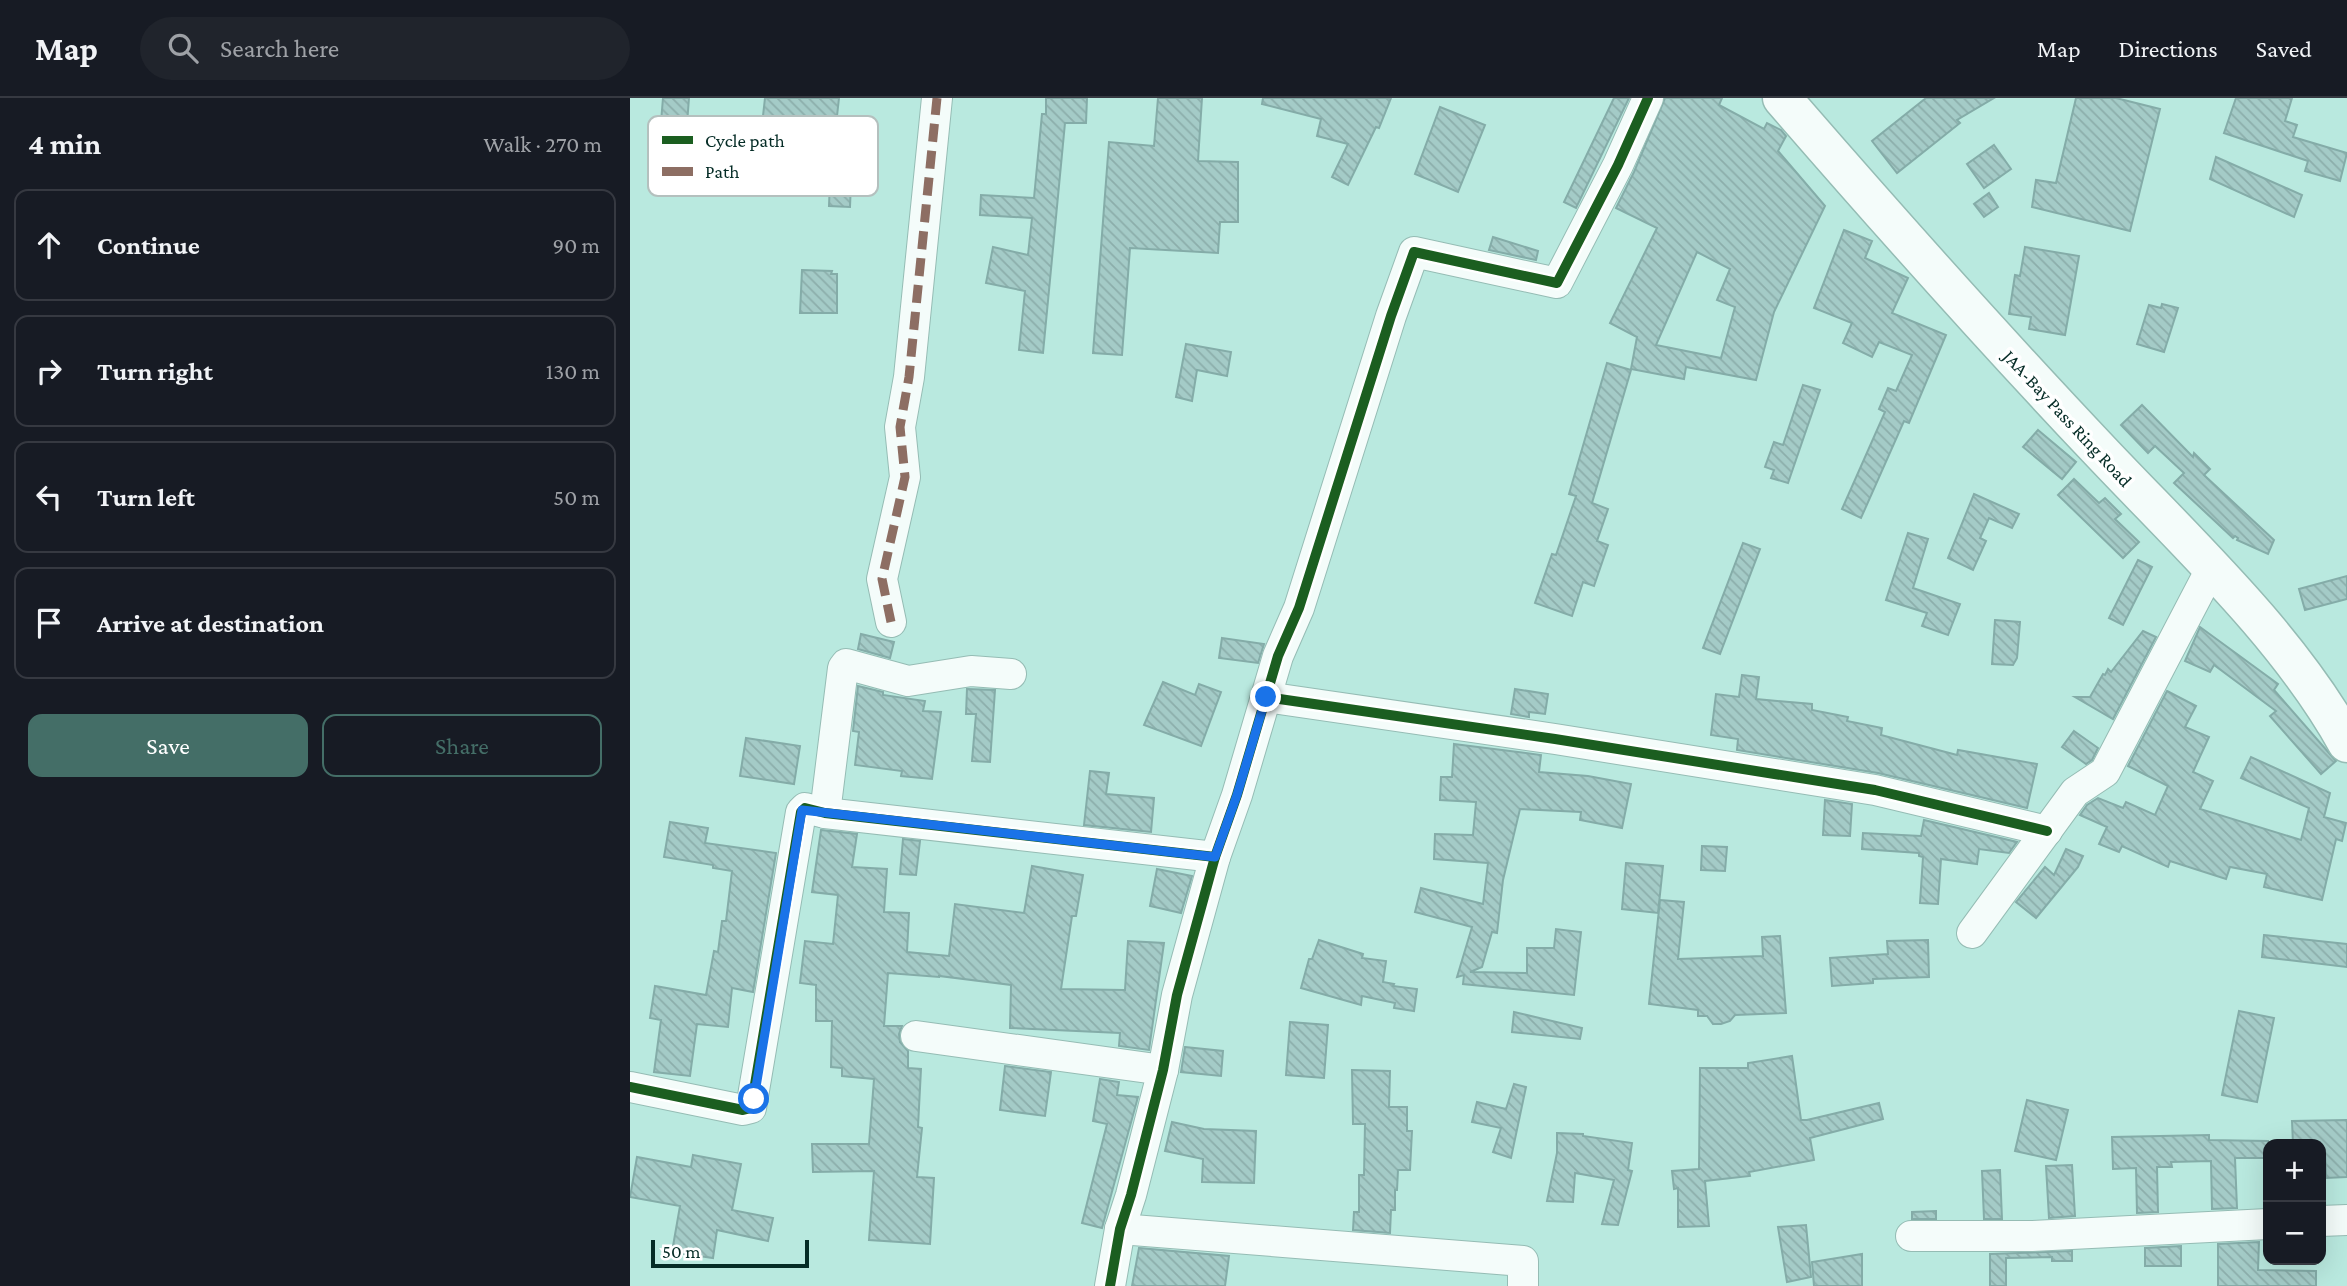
<!DOCTYPE html>
<html lang="en">
<head>
<meta charset="utf-8">
<style>
	body { margin:0; font-family:"Crimson Pro",serif; background:#20242c; color:#f1f3f6 }
	.controls { position:absolute; right:21px; bottom:21px; display:grid; overflow:hidden; border-radius:14px; box-shadow:0 7px 28px #0002 }
	.controls button { width:63px; height:63px; display:grid; place-items:center; padding:0; border:0; border-bottom:2px solid #363941; background:#171b24; color:#f1f3f6; font:35px sans-serif }
	.scale { position:absolute; left:21px; bottom:18px; width:158px; box-sizing:border-box; padding-left:7px; border:4px solid #052c26; border-top:0; font-size:19px; line-height:24px; white-space:nowrap; color:#052c26; -webkit-text-stroke:5px #fff; paint-order:stroke }
	.stop { position:absolute; width:21px; height:21px; margin:-16px; border:5px solid #1a73e8; border-radius:50%; background:#fff }
	.stop.end { background:#1a73e8; border-color:#fff; box-shadow:0 2px 7px #0008 }
	.list { margin:0; padding:0; list-style:none }
	h2 { display:flex; justify-content:space-between; align-items:center; height:91px; margin:0; padding:0 28px; font-size:30px }
	h2 small { font-size:23px; font-weight:400; color:#9ea1a6 }
	.list li { display:grid; grid-template-columns:46px 1fr auto; gap:21px; align-items:center; box-sizing:border-box; height:112px; margin:0 14px 14px; padding:0 14px; border:2px solid #363941; border-radius:14px }
	.list b { display:block; font-size:26px; white-space:nowrap }
	.list em { font-size:23px; font-style:normal; color:#9ea1a6 }
	.actions { display:flex; gap:14px; padding:21px 28px }
	.actions a { flex:1; padding:16px 0; border:2px solid #446e67; border-radius:14px; text-align:center; font-size:24px; color:#446e67 }
	.actions .main { background:#446e67; color:#fff }
	.icon { flex:none; width:38px; height:38px; fill:none; stroke:currentColor; stroke-width:2; stroke-linecap:round; stroke-linejoin:round }
	.map { position:relative; flex:none; width:1717px; height:1188px; overflow:hidden }
	header { display:flex; align-items:center; gap:42px; box-sizing:border-box; height:98px; padding:0 35px; background:#171b24; border-bottom:2px solid #363941 }
	header strong { font-size:33px }
	nav { display:flex; gap:38px; margin-inline-start:auto; font-size:24px }
	.search { width:490px; height:63px; background:#20242c; display:flex; align-items:center; gap:18px; box-sizing:border-box; padding:0 24px; border-radius:38px; color:#9ea1a6; font-size:26px }
	main { display:flex }
	aside { flex:1; background:#171b24 }
	.map>svg:first-child { display:block }
</style>
</head>
<body>
<header>
<strong>Map</strong>
<div class="search"><svg class="icon" aria-label="search" viewBox="0 0 24 24"><circle cx="10" cy="10" r="6"/><path d="M15 15l6 6"/></svg>Search here</div>
<nav><a>Map</a><a>Directions</a><a>Saved</a></nav>
</header>
<main>
<aside>
<h2>4 min<small>Walk · 270 m</small></h2>
<ul class="list">
<li><svg class="icon" aria-label="ahead" viewBox="0 0 24 24"><path d="M12 20V5M6 11l6-6 6 6"/></svg><div><b>Continue</b></div><em>90 m</em></li>
<li><svg class="icon" aria-label="right" viewBox="0 0 24 24"><path d="M7 20v-9h11M14 6l5 5-5 5"/></svg><div><b>Turn right</b></div><em>130 m</em></li>
<li><svg class="icon" aria-label="left" viewBox="0 0 24 24"><path d="M17 20v-9H6M10 6l-5 5 5 5"/></svg><div><b>Turn left</b></div><em>50 m</em></li>
<li><svg class="icon" aria-label="arrive" viewBox="0 0 24 24"><path d="M6 21V4h12l-3 4 3 4H6"/></svg><div><b>Arrive at destination</b></div></li>
</ul>
<div class="actions"><a class="main">Save</a><a>Share</a></div>
</aside>
<div class="map">
<svg width="1717" height="1188" viewBox="0 0 1717 1188">
	<defs>
		<pattern id="building-back-hatch" width="6" height="6" patternUnits="userSpaceOnUse" patternTransform="scale(1.75)"><rect width="6" height="6" fill="#a4cbc7"/><path d="M-1 5l2 2M0 0l6 6M5-1l2 2" fill="none" stroke="#8caeab"/></pattern>
	</defs>
	<rect width="100%" height="100%" fill="#b9e9df"/>
	<g fill="url(#building-back-hatch)" stroke="#84aca8" stroke-width="2" fill-rule="evenodd">
		<path d="M33 0H59L56 39 30 36Z"/>
		<path d="M135 0H209L206 27 133 18Z"/>
		<path d="M416 0H457L456 25H435L413 255 389 252 395 193 356 185 363 149 398 157 402 120 350 117 351 97 404 100 412 16H416Z"/>
		<path d="M528 0H572L568 63 608 64V124H590L588 155 500 150 492 257 463 255 479 44 524 48Z"/>
		<path d="M633 0H761L749 30 746 29 718 87 702 79 718 46 687 38 691 21 632 6Z"/>
		<path d="M984 0H999L946 110 934 104Z"/>
		<path d="M1035 0H1092L1089 7 1134 31 1137 25 1151 32 1156 38 1148 53 1195 108 1144 214 1126 282 1056 269 1054 281 1001 271 1007 239 980 225 1027 130 986 110 1004 74ZM1067 154 1100 171 1087 202 1105 209 1091 260 1026 247Z"/>
		<path d="M1296 0H1364L1327 22 1330 25 1267 75 1242 43Z"/>
		<path d="M1446 0H1486L1530 11 1500 133 1402 109 1406 82 1426 85Z"/>
		<path d="M1606 0H1662L1655 23 1667 27 1663 39 1717 55 1710 83 1675 73 1678 63 1594 35Z"/>
		<path d="M810 9 855 27 828 94 785 76Z"/>
		<path d="M1364 47 1381 71 1354 90 1337 66Z"/>
		<path d="M201 59 222 60 220 109 199 108Z"/>
		<path d="M1586 59 1672 97 1664 119 1580 81Z"/>
		<path d="M1359 95 1368 109 1354 119 1344 106Z"/>
		<path d="M1214 132 1242 143 1235 160 1278 180 1262 215 1316 237 1279 325 1274 323 1231 420 1212 411 1255 314 1249 311 1258 290 1266 293 1282 257 1249 244 1242 259 1213 245 1222 225 1184 210Z"/>
		<path d="M863 139 908 153 906 162 859 152Z"/>
		<path d="M1395 149 1449 158 1435 237 1399 231 1401 219 1379 216 1385 177 1390 178Z"/>
		<path d="M172 172 202 173 201 176H207V215H170Z"/>
		<path d="M1532 206 1548 210 1534 254 1507 246 1519 207 1531 210Z"/>
		<path d="M556 246 601 254 597 278 567 272 562 303 546 299Z"/>
		<path d="M977 265 1001 272 962 405 978 411 967 443 978 447 964 488 953 484 942 518 905 505 922 456 926 457 946 398 939 396Z"/>
		<path d="M1173 287 1190 292 1158 385 1141 380 1144 372 1135 369 1144 344 1153 347Z"/>
		<path d="M1512 307 1563 359 1564 355 1580 371 1574 377 1644 442 1638 456 1607 442 1608 440 1605 438 1603 440 1544 385 1554 375 1525 348 1518 355 1491 327Z"/>
		<path d="M1408 332 1446 364 1432 381 1393 349Z"/>
		<path d="M1444 381 1469 405 1475 400 1491 416 1485 421 1509 444 1493 460 1428 397Z"/>
		<path d="M1344 396 1389 416 1382 430 1359 420 1350 440 1356 443 1343 472 1318 460Z"/>
		<path d="M1278 435 1298 441 1283 490 1330 506 1318 537 1292 528 1297 515 1256 502Z"/>
		<path d="M1113 445 1130 451 1090 556 1073 550Z"/>
		<path d="M1508 462 1522 469 1493 527 1479 520Z"/>
		<path d="M1717 478V501L1675 512 1669 491Z"/>
		<path d="M1365 522 1390 524 1387 560 1383 567 1362 566Z"/>
		<path d="M1570 529 1648 586 1644 592 1706 663 1691 676 1640 618 1646 613 1584 567 1580 574 1555 563Z"/>
		<path d="M1513 533 1526 539 1483 621 1445 599H1460L1473 576 1475 577 1478 571 1481 574Z"/>
		<path d="M231 536 264 544 260 560 228 551Z"/>
		<path d="M592 540 634 546 628 565 589 560Z"/>
		<path d="M1112 577 1129 579 1126 601 1182 606V612L1218 619 1217 623 1252 630 1251 637 1327 657 1328 652 1407 666 1397 710 1248 675 1107 652 1108 641 1081 637 1086 596 1109 599Z"/>
		<path d="M533 584 565 597 569 586 591 594 571 648 514 627Z"/>
		<path d="M228 588 253 594V597L295 603 293 613 311 614 302 681 271 678 272 673 225 667 229 634 223 633Z"/>
		<path d="M337 591 365 592 360 664 342 663 346 616H336Z"/>
		<path d="M885 591 918 596 915 616 899 614V619L881 616Z"/>
		<path d="M1537 593 1566 608 1555 629 1579 639 1563 674 1583 683 1570 711 1671 742 1679 710 1611 680 1621 659 1700 695 1694 719 1716 725 1712 743 1706 741 1692 802 1634 789 1637 776 1600 769 1596 781 1540 763 1538 769 1492 748 1489 754 1469 746 1477 729 1450 717 1457 707 1468 700 1493 710 1496 704 1525 717 1538 688 1498 668Z"/>
		<path d="M1444 633 1468 650 1462 662 1456 666 1432 649Z"/>
		<path d="M116 640 170 648 164 686 110 678Z"/>
		<path d="M824 646 911 657 909 674 958 678 1001 686 992 730 950 722 951 714 890 711 873 782 867 835 862 834 852 869 840 874 897 875V850H924L926 831 951 834 944 897 833 886 834 877 827 879 842 829 785 814 791 790 853 806 858 765 804 761 805 736 843 737 846 704 810 702 811 679H822Z"/>
		<path d="M460 673 479 675 476 696 524 700 521 734 454 727Z"/>
		<path d="M1195 702 1222 706 1220 738 1193 737Z"/>
		<path d="M1294 722 1387 744 1379 755 1349 751 1347 766 1311 761 1308 806 1290 805 1293 759 1289 758V755L1232 751 1233 735 1291 738Z"/>
		<path d="M40 724 78 730 75 745 146 755 123 894 102 890 98 929 67 926 60 978 24 974 31 922 20 920 25 888 76 897 84 853 88 854 92 823H96L102 773 83 770V767L34 759Z"/>
		<path d="M191 732 227 736 222 769 257 771 254 814 279 815 277 854 319 858 325 806 394 815 402 768 453 777 446 818H442L431 891 495 892 498 843 534 845 519 952 489 948 490 935 380 930 381 887 309 878V879L258 875 254 928H272L269 936 270 944 278 953V970L291 971 288 1029 292 1030 287 1079 304 1080 300 1146 239 1142 244 1073 183 1074 182 1046H239L244 981 212 978V970L201 969 202 923H186V887L170 885 175 843 203 846 208 797 182 794Z"/>
		<path d="M273 741 290 743 286 777 270 776Z"/>
		<path d="M1072 748 1097 749 1095 773 1071 772Z"/>
		<path d="M1436 751 1453 758 1448 769 1406 820 1386 804 1415 769 1424 777Z"/>
		<path d="M996 765 1033 768 1028 815 992 811Z"/>
		<path d="M527 771 562 778 551 815 520 808Z"/>
		<path d="M1030 802 1054 804 1048 861 1133 858 1132 839 1150 838 1156 915 1105 917 1100 923 1091 926H1083L1077 918H1068V912L1019 906Z"/>
		<path d="M1634 837 1717 846V869L1632 859Z"/>
		<path d="M689 842 733 856 732 860 756 863 753 884 764 886 763 888 787 891 784 913 764 910 765 905 732 898 731 907 671 890 679 861H682Z"/>
		<path d="M1298 842 1299 879 1243 881V885L1202 888 1200 860 1258 856 1257 843Z"/>
		<path d="M1609 913 1644 920 1627 1004 1592 997Z"/>
		<path d="M884 914 952 930 950 941 882 934Z"/>
		<path d="M660 924 698 927 694 980 656 977Z"/>
		<path d="M555 949 593 953 591 978 551 974Z"/>
		<path d="M1162 958 1171 1022H1177L1249 1005 1253 1021 1180 1040 1184 1062 1119 1074 1120 1078 1075 1083 1079 1128 1048 1129V1090L1044 1091 1042 1073 1069 1071 1070 970H1118V965Z"/>
		<path d="M375 968 421 974 415 1018 370 1012Z"/>
		<path d="M722 972 760 973 759 1009H777V1033H782L780 1072H768L767 1092H765V1112H761L760 1135 723 1132 724 1114H729V1077H734L735 1026H723Z"/>
		<path d="M470 981 489 984 487 997 508 999 472 1130 452 1125 477 1026 463 1023Z"/>
		<path d="M884 986 896 989 881 1060 863 1054 871 1030 842 1024 847 1004 876 1011Z"/>
		<path d="M1397 1002 1438 1012 1426 1062 1385 1053Z"/>
		<path d="M1717 1022V1079L1696 1080 1695 1052H1691V1046H1663L1662 1023Z"/>
		<path d="M542 1024 574 1031 626 1033 624 1085 572 1084 573 1061 535 1053Z"/>
		<path d="M927 1035 953 1036V1038L1002 1045 998 1072 1002 1073 988 1127 972 1126 984 1082 945 1075 943 1104 917 1103 927 1055Z"/>
		<path d="M1579 1037V1042L1638 1043V1060H1605L1607 1110 1582 1111 1581 1063 1541 1064 1542 1069H1527L1528 1114 1507 1115 1506 1070 1483 1071 1482 1039Z"/>
		<path d="M63 1057 111 1066 102 1112 143 1120 138 1143 87 1132 83 1160 42 1154 50 1108 0 1099 7 1059 61 1069Z"/>
		<path d="M1442 1067 1445 1118 1419 1120 1416 1068Z"/>
		<path d="M1370 1072 1372 1121H1354L1352 1073Z"/>
		<path d="M1306 1113V1121H1282V1114Z"/>
		<path d="M1176 1127 1181 1179 1157 1184 1148 1129Z"/>
		<path d="M1629 1144 1628 1172 1686 1173V1188H1588V1146Z"/>
		<path d="M1551 1148V1168H1515V1150Z"/>
		<path d="M509 1150 599 1158 595 1188H502Z"/>
		<path d="M1442 1153V1163H1422V1159L1376 1160V1188H1360V1156Z"/>
		<path d="M1232 1156V1188H1184L1182 1164Z"/>
	</g>
	<g fill="none" stroke-linecap="round" stroke-linejoin="round">
		<defs>
			<g id="minor">
				<path d="M261 524 252 481 275 379 270 329 279 279 307 0"/>
				<path d="M636 599 925 641 1245 692 1417 733"/>
				<path d="M195 715 213 570 216 566 278 583 341 573 381 576"/>
				<path d="M1342 835 1445 694 1475 674 1581 471"/>
				<path d="M286 938 533 972"/>
				<path d="M0 989 113 1012 121 1010 171 714 175 710 195 715 585 759"/>
				<path d="M1691 1123 1717 1122"/>
				<path d="M490 1131 893 1163V1188"/>
				<path d="M1281 1138H1402L1638 1126"/>
				<path d="M480 1188 490 1131 501 1097 533 972 547 897 585 759 607 697 648 558 669 510 761 218 784 154 927 185 988 67 1018 0"/>
			</g>
			<path id="highway" d="M1152 0C1256 120 1362 239 1471 354 1555 443 1658 538 1717 645"/>
		</defs>
		<use href="#minor" stroke="#95bcb4" stroke-width="32"/>
		<use href="#highway" stroke="#95bcb4" stroke-width="41"/>
		<use href="#minor" stroke="#f4fcfa" stroke-width="30"/>
		<use href="#highway" stroke="#f4fcfa" stroke-width="38"/>
		<path stroke="#8d6e63" stroke-width="9" stroke-dasharray="18 9" stroke-linecap="butt" d="M261 524 252 481 275 379 270 329 279 279 307 0"/>
		<defs>
			<g id="cycleway">
				<path d="M636 599 925 641 1245 692 1417 733"/>
				<path d="M0 989 113 1012 121 1010 171 714 175 710 195 715 585 759"/>
				<path d="M480 1188 490 1131 501 1097 533 972 547 897 585 759 607 697 648 558 669 510 761 218 784 154 927 185 988 67 1018 0"/>
			</g>
		</defs>
		<use href="#cycleway" stroke="#fff" stroke-width="15"/>
		<use href="#cycleway" stroke="#1b5e20" stroke-width="10"/>
	</g>
	<g fill="none" stroke-linecap="round" stroke-linejoin="round">
		<path stroke="#1a73e8" stroke-width="9" d="M124 1001 172 712 585 759 607 697 636 599"/>
	</g>
	<g text-anchor="middle" stroke-width="7" stroke-linejoin="round" paint-order="stroke">
		<g font-size="19" fill="#052c26" stroke="#fff">
			<text transform="translate(1438 320) rotate(47)" y="7">JAA-Bay Pass Ring Road</text>
		</g>
	</g>
	<rect x="18" y="18" width="230" height="80" rx="10" fill="#fff" stroke="#b4c0be" stroke-width="2"/>
	<rect x="32" y="38" width="31" height="8" fill="#1b5e20"/>
	<rect x="32" y="69" width="31" height="9" fill="#8d6e63"/>
	<g font-size="19" fill="#052c26">
		<text x="75" y="49">Cycle path</text>
		<text x="75" y="80">Path</text>
	</g>
</svg>
<div class="controls">
<button>+</button>
<button>−</button>
</div>
<div class="scale">50 m</div>
<div class="stop" style="left:124px;top:1001px"></div>
<div class="stop end" style="left:636px;top:599px"></div>
</div>
</main>
</body>
</html>
